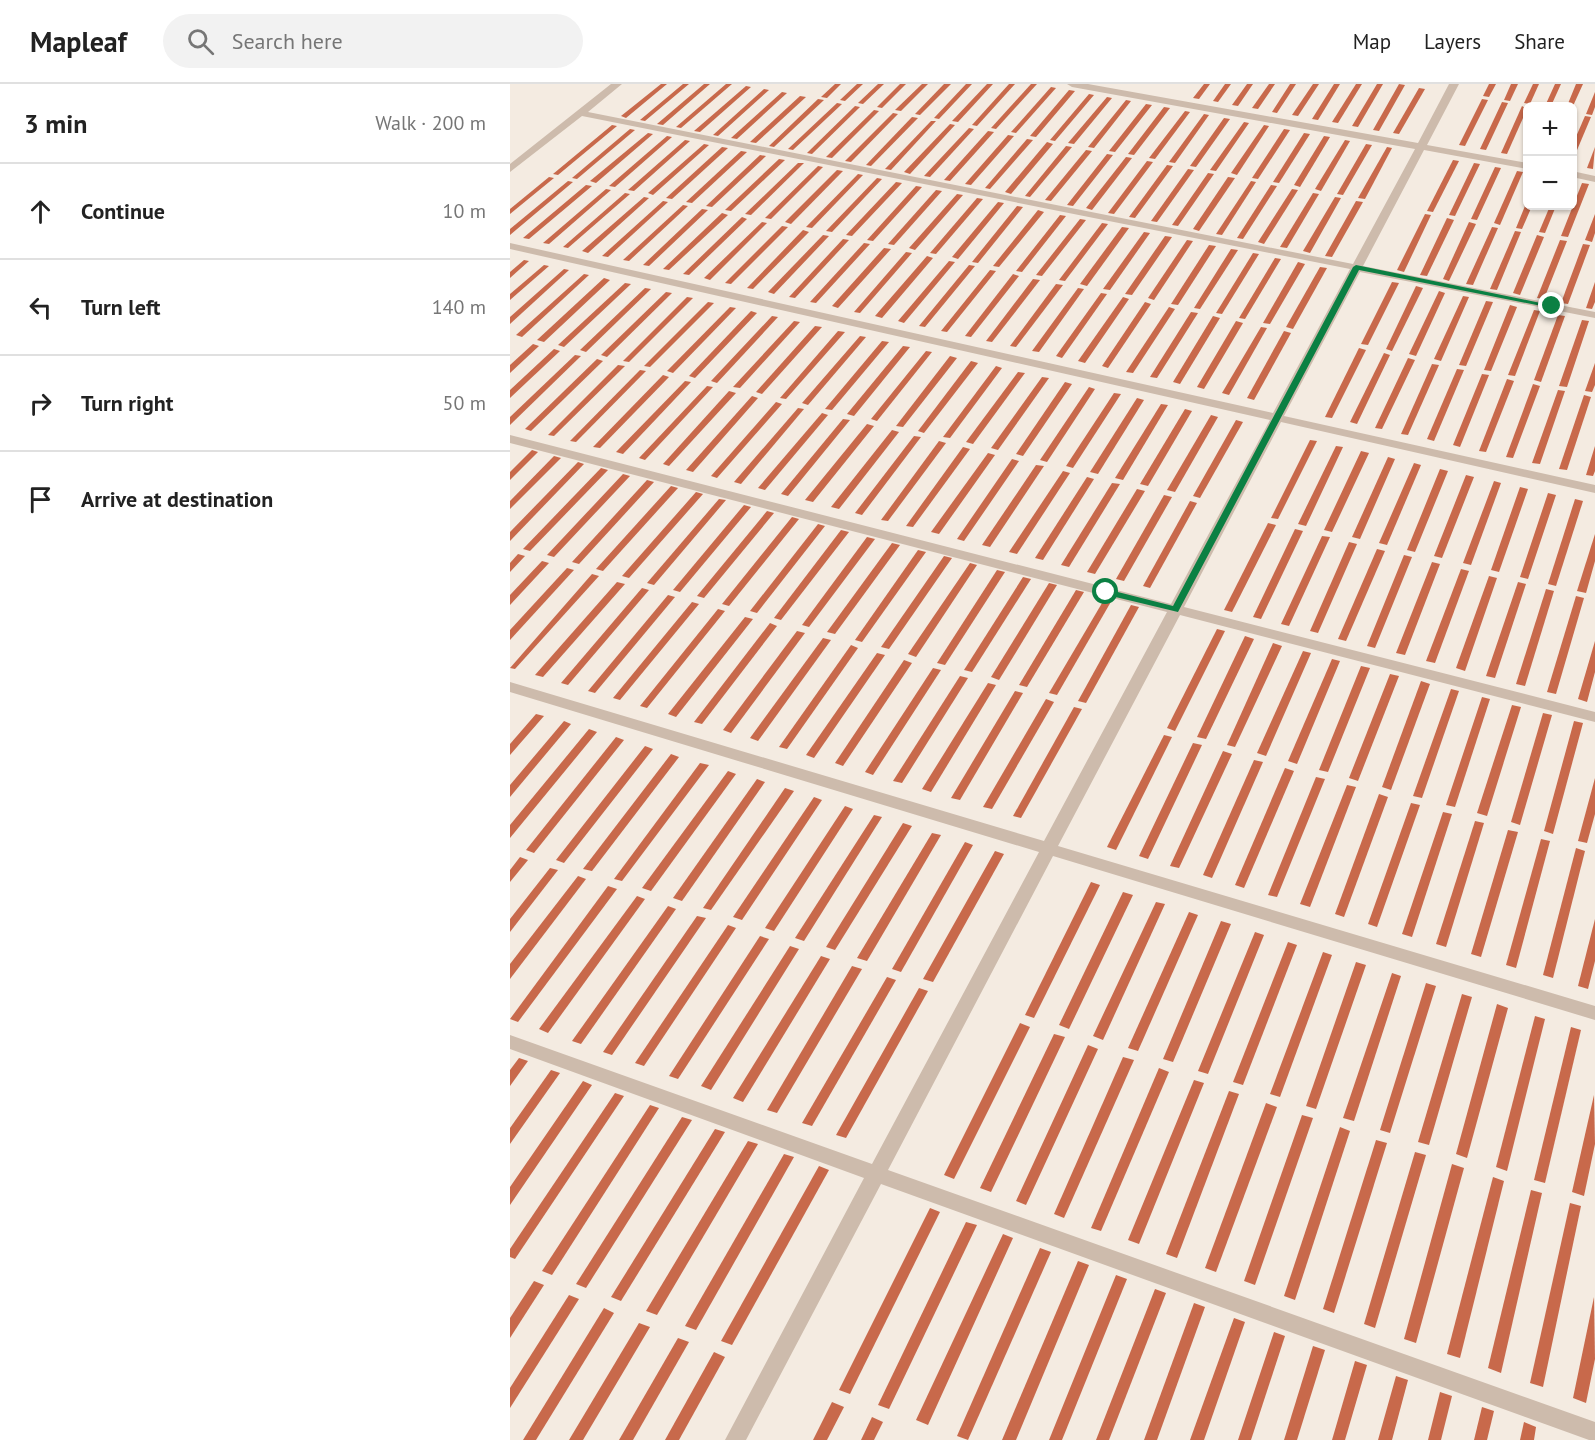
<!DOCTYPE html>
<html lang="en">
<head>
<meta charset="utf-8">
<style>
	body { margin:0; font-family:"PT Sans",sans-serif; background:#f2f2f2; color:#222 }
	.controls { position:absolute; right:18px; top:18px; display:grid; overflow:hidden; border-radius:9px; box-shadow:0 2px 4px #0004 }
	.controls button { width:54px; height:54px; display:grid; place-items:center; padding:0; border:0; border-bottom:2px solid #e0e0e0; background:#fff; color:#222; font:30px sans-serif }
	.stop { position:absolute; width:18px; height:18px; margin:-14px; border:4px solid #0b8043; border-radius:50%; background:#fff }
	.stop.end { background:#0b8043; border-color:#fff; box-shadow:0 2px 6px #0008 }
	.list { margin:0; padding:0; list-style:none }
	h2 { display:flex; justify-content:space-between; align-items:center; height:78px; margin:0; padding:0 24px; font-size:26px }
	h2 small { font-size:20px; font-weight:400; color:#767676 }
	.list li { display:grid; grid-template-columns:39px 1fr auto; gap:18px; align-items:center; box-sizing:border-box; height:96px; padding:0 24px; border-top:2px solid #e0e0e0 }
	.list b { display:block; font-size:22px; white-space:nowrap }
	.list em { font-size:20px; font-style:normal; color:#767676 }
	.icon { flex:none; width:33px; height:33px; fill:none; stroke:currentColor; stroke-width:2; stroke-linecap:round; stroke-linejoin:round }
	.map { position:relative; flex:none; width:1085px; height:1356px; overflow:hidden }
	header { display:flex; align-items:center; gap:36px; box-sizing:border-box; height:84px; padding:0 30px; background:#fff; border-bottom:2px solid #e0e0e0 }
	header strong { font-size:28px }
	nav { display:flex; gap:33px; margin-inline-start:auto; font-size:21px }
	.search { width:420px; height:54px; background:#f2f2f2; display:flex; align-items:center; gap:15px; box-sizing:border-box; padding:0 21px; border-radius:33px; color:#767676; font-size:22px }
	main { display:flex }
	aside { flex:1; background:#fff }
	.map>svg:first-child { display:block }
</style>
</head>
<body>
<header>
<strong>Mapleaf</strong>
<div class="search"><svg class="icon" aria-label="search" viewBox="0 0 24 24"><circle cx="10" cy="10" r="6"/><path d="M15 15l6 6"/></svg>Search here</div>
<nav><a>Map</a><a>Layers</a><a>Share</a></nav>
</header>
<main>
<aside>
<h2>3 min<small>Walk · 200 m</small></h2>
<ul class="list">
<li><svg class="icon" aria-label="ahead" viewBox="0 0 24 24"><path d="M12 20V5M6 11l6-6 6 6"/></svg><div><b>Continue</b></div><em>10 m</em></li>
<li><svg class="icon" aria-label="left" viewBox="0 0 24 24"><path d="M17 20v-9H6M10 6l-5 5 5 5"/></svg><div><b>Turn left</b></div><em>140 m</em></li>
<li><svg class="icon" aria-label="right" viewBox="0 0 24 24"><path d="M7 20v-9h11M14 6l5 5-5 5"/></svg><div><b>Turn right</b></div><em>50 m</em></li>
<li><svg class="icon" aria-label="arrive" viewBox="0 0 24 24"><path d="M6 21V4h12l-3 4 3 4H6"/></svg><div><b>Arrive at destination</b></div></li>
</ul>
</aside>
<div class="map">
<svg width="1085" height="1356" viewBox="0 0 1085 1356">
	<rect width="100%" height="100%" fill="#f4ebe1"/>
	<g fill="#c8694b">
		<path d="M151 0H157L116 34 111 32Z"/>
		<path d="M173 0H179L135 37 130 36Z"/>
		<path d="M194 0H200L153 41 147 40Z"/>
		<path d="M216 0H222L171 44 166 43Z"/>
		<path d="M325 0H331L317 14 311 13Z"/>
		<path d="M347 0H353L335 17 330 16Z"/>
		<path d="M368 0H374L353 20 348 19Z"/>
		<path d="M390 0H396L372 24 367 23Z"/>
		<path d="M412 0H418L391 27 385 26Z"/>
		<path d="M434 0H441L410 31 405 30Z"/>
		<path d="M456 0H462L429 35 424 34Z"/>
		<path d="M477 0H483L448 38 442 37Z"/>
		<path d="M499 0H505L467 42 462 41Z"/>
		<path d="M521 0H527L486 45 481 44Z"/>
		<path d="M694 0H700L689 15 683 14Z"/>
		<path d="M715 0H721L708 18 703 17Z"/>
		<path d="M737 0H743L728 22 722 21Z"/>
		<path d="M759 0H765L748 25 742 24Z"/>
		<path d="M780 0H786L767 29 762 28Z"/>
		<path d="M803 0H809L788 32 782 31Z"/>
		<path d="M824 0H830L808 36 802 35Z"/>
		<path d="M846 0H852L828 39 822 38Z"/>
		<path d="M867 0H873L848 43 842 42Z"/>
		<path d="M889 0 895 1 869 47 863 46Z"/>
		<path d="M979 0H986L979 13 973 12Z"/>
		<path d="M1001 0H1008L1000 17 994 16Z"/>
		<path d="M1023 0H1029L1020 20 1014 19Z"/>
		<path d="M1045 0H1051L1041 22H1035Z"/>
		<path d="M1066 0H1073L1063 22H1057Z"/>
		<path d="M236 2 241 3 190 48 184 47Z"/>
		<path d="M541 3 546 4 506 49 501 48Z"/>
		<path d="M909 4 915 5 889 50 883 49Z"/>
		<path d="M254 5 259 6 208 52 203 51Z"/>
		<path d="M559 6 565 7 526 53 520 52Z"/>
		<path d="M272 8 277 9 227 55 221 54Z"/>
		<path d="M1085 8V23L1082 31 1076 30Z"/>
		<path d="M579 10 584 11 545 57 540 56Z"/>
		<path d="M290 12 296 13 246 59 240 58Z"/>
		<path d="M597 13 602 14 564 60 558 59Z"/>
		<path d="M308 15 314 16 264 63 259 62Z"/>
		<path d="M972 15 978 16 955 62 949 61Z"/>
		<path d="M616 16 621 17 584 64 578 63Z"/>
		<path d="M992 18 998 19 976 66 970 65Z"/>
		<path d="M327 19 332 20 283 66 278 65Z"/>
		<path d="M636 20 642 21 605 68 599 67Z"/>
		<path d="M345 22 350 23 302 70 297 69Z"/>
		<path d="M1012 22 1017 25 997 70 991 69Z"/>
		<path d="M654 23 660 24 624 71 618 70Z"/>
		<path d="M364 26 369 27 322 74 316 73Z"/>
		<path d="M675 27 680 28 645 75 639 74Z"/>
		<path d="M383 29 388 30 341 78 335 77Z"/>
		<path d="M694 30 699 31 665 79 659 78Z"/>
		<path d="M1075 32 1081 33 1062 78V62Z"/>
		<path d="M402 33 408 34 361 82 356 81Z"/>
		<path d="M714 34 720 35 686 83 680 82Z"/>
		<path d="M421 37H426L381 86 375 85Z"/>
		<path d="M734 38 739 39 706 87 700 86Z"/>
		<path d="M440 40 445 41 400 90 394 88Z"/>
		<path d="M102 41 107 42 48 91 43 90Z"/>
		<path d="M754 41 759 42 727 91 721 89Z"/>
		<path d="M459 44 464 45 420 93 414 92Z"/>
		<path d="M120 45 125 46 67 95 62 94Z"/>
		<path d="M774 45 780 46 748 95 742 94Z"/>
		<path d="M478 47 484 48 440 97 434 96Z"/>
		<path d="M138 49 143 50 86 99 80 97Z"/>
		<path d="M794 49 800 50 769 99 763 98Z"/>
		<path d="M498 51 504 52 461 101 455 100Z"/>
		<path d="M157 52 162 53 105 103 99 102Z"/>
		<path d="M814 52 820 53 790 103 784 101Z"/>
		<path d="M517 55 523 56 480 105 475 104Z"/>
		<path d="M175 56 180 57 124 107 118 106Z"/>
		<path d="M835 56 840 57 811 107 805 105Z"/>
		<path d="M537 58 543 60 501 110 495 108Z"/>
		<path d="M194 60 199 61 143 111 138 109Z"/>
		<path d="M856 60 862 61 833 111 827 110Z"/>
		<path d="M556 62 562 63 520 113 515 112Z"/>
		<path d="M212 63 218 64 162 115 156 114Z"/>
		<path d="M877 63 882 64 855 115 848 114Z"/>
		<path d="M1085 63 1083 85 1077 84Z"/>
		<path d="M576 66 582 67 541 117 535 116Z"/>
		<path d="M231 67 237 68 182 119 176 118Z"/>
		<path d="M597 70 603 71 563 122 557 121Z"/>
		<path d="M250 71 256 72 202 123 196 122Z"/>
		<path d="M616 73 622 74 582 126 576 124Z"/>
		<path d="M269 75 275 76 221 127 215 126Z"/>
		<path d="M943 76 949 77 923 128 917 127Z"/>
		<path d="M637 77 643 78 604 130 598 129Z"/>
		<path d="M288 79H294L241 131 235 130Z"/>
		<path d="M964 79 970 80 945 132 939 131Z"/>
		<path d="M657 81 663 82 625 134 619 133Z"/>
		<path d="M308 82 313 83 261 135 255 134Z"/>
		<path d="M985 83 991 84 967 136 961 135Z"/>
		<path d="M678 85 684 86 647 138 641 137Z"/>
		<path d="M327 86 333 87 281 140 275 138Z"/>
		<path d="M1007 87 1013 88 990 141 984 139Z"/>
		<path d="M698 89 704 90 668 142 662 141Z"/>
		<path d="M348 90 353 91 302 144 296 143Z"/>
		<path d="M39 93 44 94 0 130V125Z"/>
		<path d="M718 93 725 94 689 147 683 145Z"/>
		<path d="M367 94 372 95 322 148 316 147Z"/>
		<path d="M58 97 63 98 0 151V145Z"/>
		<path d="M741 97 746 98 712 151 706 150Z"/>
		<path d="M386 98 392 99 342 152 336 151Z"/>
		<path d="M1072 99 1079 100 1058 153 1051 152Z"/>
		<path d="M76 101 82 102 19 155 13 154Z"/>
		<path d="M761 101 767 102 733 155 727 154Z"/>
		<path d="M406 102 412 103 363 157 357 156Z"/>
		<path d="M96 105 101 106 39 160 33 159Z"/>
		<path d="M782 105 788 106 754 160 748 158Z"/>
		<path d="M426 106 432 107 384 161 378 160Z"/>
		<path d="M115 109 120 110 58 164 53 163Z"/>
		<path d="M803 109 809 110 777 164 770 163Z"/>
		<path d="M447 110 453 111 405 166 399 164Z"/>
		<path d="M134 113 139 114 78 169 72 167Z"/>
		<path d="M825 113 831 114 800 169 793 167Z"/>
		<path d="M467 114 473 115 426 170 420 169Z"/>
		<path d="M153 117 158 118 98 173 92 172Z"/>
		<path d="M846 117 853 118 822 173 815 172Z"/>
		<path d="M1017 117V122H1022L1012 145 1006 144Z"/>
		<path d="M488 118 494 119 448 175 442 173Z"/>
		<path d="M173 121 178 122 119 177 113 176Z"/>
		<path d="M507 122 513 123 468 179 462 178Z"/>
		<path d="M1040 122H1046L1035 149 1029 148Z"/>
		<path d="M192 125 198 126 139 182 133 181Z"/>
		<path d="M528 126 534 128 489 183 483 182Z"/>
		<path d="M212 129 218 131 159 186 153 185Z"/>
		<path d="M915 130 921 131 894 188 887 186Z"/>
		<path d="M1085 130V149L1082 158 1075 156Z"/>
		<path d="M550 131 556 132 512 188 506 187Z"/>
		<path d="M232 133 237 135 179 191 173 190Z"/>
		<path d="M937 134 944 136 917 192 910 191Z"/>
		<path d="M570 135 576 136 532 192 526 191Z"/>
		<path d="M252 138 257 139 200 196 194 194Z"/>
		<path d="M959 138 966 140 939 197 933 195Z"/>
		<path d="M592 139 598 140 555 197 549 196Z"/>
		<path d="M272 142 278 143 221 200 215 199Z"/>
		<path d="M612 143 619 144 577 202 570 200Z"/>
		<path d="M982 143 988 144 963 201 956 200Z"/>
		<path d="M293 146 299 148 243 205 237 204Z"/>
		<path d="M1005 147 1011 148 987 206 980 205Z"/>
		<path d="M634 148 640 149 600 206 593 205Z"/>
		<path d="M313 151 319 152 264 210 258 208Z"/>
		<path d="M1027 151 1034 153 1010 211 1003 209Z"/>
		<path d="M655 152 662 153 622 211 615 210Z"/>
		<path d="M333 155 339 156 285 214 279 213Z"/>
		<path d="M677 156 683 157 644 216 638 214Z"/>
		<path d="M1050 156 1057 157 1034 215 1027 214Z"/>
		<path d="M354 159 360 160 306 219 300 218Z"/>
		<path d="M1073 160 1080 161 1058 220 1051 219Z"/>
		<path d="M699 161 706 162 668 221 661 220Z"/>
		<path d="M374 164 381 165 328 224 322 222Z"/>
		<path d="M721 165 728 166 690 225 684 224Z"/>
		<path d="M396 168 402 169 350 229 344 228Z"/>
		<path d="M743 169 749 170 712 230 706 229Z"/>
		<path d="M417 172 423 174 372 234 365 232Z"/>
		<path d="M765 174 771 175 735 235 729 234Z"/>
		<path d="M14 176 19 177 0 194V188Z"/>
		<path d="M439 177 445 178 394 239 388 237Z"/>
		<path d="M788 178 795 180 760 240 753 239Z"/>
		<path d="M34 181 39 182 0 216V210Z"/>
		<path d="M459 181 465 182 415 243 409 242Z"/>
		<path d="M810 183 817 184 783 245 776 243Z"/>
		<path d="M54 185 59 186 0 240V233Z"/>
		<path d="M480 186 486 187 437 248 431 247Z"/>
		<path d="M74 190 79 191 12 253 6 251Z"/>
		<path d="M503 190 509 192 461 253 455 252Z"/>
		<path d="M94 194 100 196 34 258 27 256Z"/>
		<path d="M523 195 530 196 482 258 476 257Z"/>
		<path d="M882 198 889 199 858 261 851 260Z"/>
		<path d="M1085 198V218L1082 225 1076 224Z"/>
		<path d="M115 199 121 200 54 263 48 261Z"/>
		<path d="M546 200 553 201 506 263 500 262Z"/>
		<path d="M906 202 913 204 882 267 876 265Z"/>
		<path d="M135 204 141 205 76 268 70 266Z"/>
		<path d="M568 204 574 205 529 268 522 267Z"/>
		<path d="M929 207 935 209 906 272 899 270Z"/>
		<path d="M156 208 162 209 97 273 91 271Z"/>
		<path d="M591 209 597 210 552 274 546 272Z"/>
		<path d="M953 212 959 213 931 277 924 275Z"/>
		<path d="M177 213 183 214 119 278 113 277Z"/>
		<path d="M613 213 619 215 575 279 568 277Z"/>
		<path d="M976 217 983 218 956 282 949 281Z"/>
		<path d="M198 218 204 219 140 283 134 282Z"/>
		<path d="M635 218 641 220 598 284 592 282Z"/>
		<path d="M1000 221 1007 223 981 287 974 286Z"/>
		<path d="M220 223 226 224 163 289 157 287Z"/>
		<path d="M659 223 665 225 623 289 616 288Z"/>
		<path d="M1024 226 1030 227 1005 292 998 291Z"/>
		<path d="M241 227 247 229 185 294 179 292Z"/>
		<path d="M681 228 688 229 647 294 640 293Z"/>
		<path d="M1048 231 1055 232 1031 298 1024 296Z"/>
		<path d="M262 232 268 233 207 299 201 297Z"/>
		<path d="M703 232 710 234 670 300 663 298Z"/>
		<path d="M1072 236 1079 237 1057 303 1049 302Z"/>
		<path d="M284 237 290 238 230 304 223 303Z"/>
		<path d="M726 237 733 239 694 305 687 303Z"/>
		<path d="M305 242 312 243 252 310 246 308Z"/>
		<path d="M751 243 757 244 719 311 712 309Z"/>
		<path d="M328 247 335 248 276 315 270 314Z"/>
		<path d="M774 247 781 249 744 316 737 314Z"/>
		<path d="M350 252 356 253 298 321 292 319Z"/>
		<path d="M372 257 379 258 322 326 315 325Z"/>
		<path d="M23 260 29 262 0 289V281Z"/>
		<path d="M393 262 400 263 344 332 337 330Z"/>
		<path d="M849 264 856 266 822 334 815 333Z"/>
		<path d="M44 265 50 267 0 314V306Z"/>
		<path d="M416 267 422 268 367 337 361 335Z"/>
		<path d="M874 269 880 271 847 340 840 338Z"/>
		<path d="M65 271 71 272 0 341V333Z"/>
		<path d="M440 272 447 274 393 343 386 342Z"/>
		<path d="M898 274 905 276 872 345 865 344Z"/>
		<path d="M87 275 93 277 21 347 15 345Z"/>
		<path d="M461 277 468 279 414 349 408 347Z"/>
		<path d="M1085 279V301L1082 308 1075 307Z"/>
		<path d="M922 280 929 281 898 351 891 350Z"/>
		<path d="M108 281 115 282 44 352 38 351Z"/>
		<path d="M486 282 492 284 440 354 433 353Z"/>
		<path d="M947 285 954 286 924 357 917 355Z"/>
		<path d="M130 286 136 287 66 358 60 357Z"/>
		<path d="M508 288 515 289 463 360 456 358Z"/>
		<path d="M972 290 979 291 950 363 943 361Z"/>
		<path d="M153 291 159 293 90 364 83 363Z"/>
		<path d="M532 293 539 294 488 366 481 364Z"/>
		<path d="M997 295 1004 297 976 368 969 367Z"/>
		<path d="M175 297 181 298 113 370 106 368Z"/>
		<path d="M555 298 562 300 513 372 506 370Z"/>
		<path d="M1023 300 1030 302 1003 374 996 373Z"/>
		<path d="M197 302 203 303 135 376 129 374Z"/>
		<path d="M579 303 585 305 537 378 530 376Z"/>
		<path d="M1048 306 1055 307 1030 380 1022 379Z"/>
		<path d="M219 307 226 309 159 382 153 380Z"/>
		<path d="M604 309 611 310 563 384 556 382Z"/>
		<path d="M1074 311 1081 313 1057 386 1049 385Z"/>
		<path d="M242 312 248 314 183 388 176 386Z"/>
		<path d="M627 314 634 316 588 390 580 388Z"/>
		<path d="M266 318 272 320 207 394 201 392Z"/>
		<path d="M651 320 658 321 613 396 605 394Z"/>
		<path d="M288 324 294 325 231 400 224 398Z"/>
		<path d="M675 325 682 327 638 402 630 400Z"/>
		<path d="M312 329 318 331 255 406 248 404Z"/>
		<path d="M701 331 708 333 665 408 657 406Z"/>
		<path d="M333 335 340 336 278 412 271 410Z"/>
		<path d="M726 336 733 338 690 414 683 412Z"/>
		<path d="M357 340 364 342 303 418 295 416Z"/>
		<path d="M382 346 389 348 329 425 321 423Z"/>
		<path d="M404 352 411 353 352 431 345 429Z"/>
		<path d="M800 356 807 357 768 435 761 434Z"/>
		<path d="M429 357 436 359 378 437 371 436Z"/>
		<path d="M826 362 833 363 796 442 788 440Z"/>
		<path d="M1085 362V387L1083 392 1076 391Z"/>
		<path d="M453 363 460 365 403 443 396 442Z"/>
		<path d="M22 366 28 368 0 396V388Z"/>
		<path d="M851 367 859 369 822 448 814 446Z"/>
		<path d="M478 369 485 371 429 450 421 448Z"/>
		<path d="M44 372 51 374 0 425V417Z"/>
		<path d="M878 373 885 375 850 455 842 453Z"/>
		<path d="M502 375 509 377 454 457 447 455Z"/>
		<path d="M68 378 74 380 0 457V448Z"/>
		<path d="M904 379 911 381 877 461 869 459Z"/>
		<path d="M526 381 534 382 480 463 472 461Z"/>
		<path d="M91 384 98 386 20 467 13 465Z"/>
		<path d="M930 385 938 387 905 468 897 466Z"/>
		<path d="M553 387 560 389 507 470 499 468Z"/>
		<path d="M113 390 120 392 44 473 37 471Z"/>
		<path d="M956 391 964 393 932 474 924 472Z"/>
		<path d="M577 393 584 395 533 476 525 474Z"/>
		<path d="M137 396 144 398 69 480 62 478Z"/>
		<path d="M984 397 991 399 961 481 953 479Z"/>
		<path d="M602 399 610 400 559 483 551 481Z"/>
		<path d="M161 402 168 404 93 487 86 485Z"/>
		<path d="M1010 403 1018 405 989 488 981 486Z"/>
		<path d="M627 405 635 407 585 490 577 488Z"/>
		<path d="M186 408 193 410 119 494 112 492Z"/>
		<path d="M1038 409 1046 411 1018 495 1010 493Z"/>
		<path d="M654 411 662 413 614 497 606 495Z"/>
		<path d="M209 415 216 416 144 501 137 499Z"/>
		<path d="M1065 415 1073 417 1046 502 1038 500Z"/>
		<path d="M680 417 687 419 640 504 633 502Z"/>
		<path d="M234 421 241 423 170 508 163 506Z"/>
		<path d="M257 427 264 429 194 514 187 512Z"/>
		<path d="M282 433 289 435 219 522 212 520Z"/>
		<path d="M758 439 766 441 722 528 714 526Z"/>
		<path d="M308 440 315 442 247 529 240 527Z"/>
		<path d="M785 445 793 447 751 535 743 533Z"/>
		<path d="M331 446 339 448 271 536 264 534Z"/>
		<path d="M1085 450V477L1076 509 1067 507Z"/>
		<path d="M812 452 820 453 779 542 771 540Z"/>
		<path d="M357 453 365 455 299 543 292 541Z"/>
		<path d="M839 458 847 460 808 549 800 547Z"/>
		<path d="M382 459 390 461 325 550 317 548Z"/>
		<path d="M867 465 875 467 836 557 828 555Z"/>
		<path d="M408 466 416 468 352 558 345 556Z"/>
		<path d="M8 470 15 472 0 488V479Z"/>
		<path d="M894 471 902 473 865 564 857 562Z"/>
		<path d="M434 472 442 474 379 565 371 563Z"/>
		<path d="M32 477 39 479 0 521V511Z"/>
		<path d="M922 478 930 480 895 571 886 569Z"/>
		<path d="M460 479 467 481 406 573 398 570Z"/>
		<path d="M57 484 64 486 0 556V546Z"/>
		<path d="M951 485 959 487 925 579 916 577Z"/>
		<path d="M487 486 495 488 435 581 427 579Z"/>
		<path d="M82 490 89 492 5 585 0 584Z"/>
		<path d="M979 492 987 494 955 587 946 584Z"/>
		<path d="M513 493 521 495 462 588 454 586Z"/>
		<path d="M107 498 115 500 33 593 25 591Z"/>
		<path d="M1008 498 1016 500 985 594 976 592Z"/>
		<path d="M539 499 547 501 489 596 481 593Z"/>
		<path d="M132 504 139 506 58 601 51 599Z"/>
		<path d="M1036 505 1044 507 1015 602 1006 600Z"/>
		<path d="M566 506 574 508 517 603 509 601Z"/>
		<path d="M158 511 165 513 85 609 78 607Z"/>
		<path d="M1066 512 1074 514 1046 610 1037 608Z"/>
		<path d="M595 514 602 516 547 611 539 609Z"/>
		<path d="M182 518 189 520 110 616 103 614Z"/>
		<path d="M621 521 629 523 576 619 568 617Z"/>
		<path d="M208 525 215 527 137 624 130 622Z"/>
		<path d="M235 533 243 535 166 633 158 630Z"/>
		<path d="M260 539 267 542 192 640 184 638Z"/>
		<path d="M707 545 715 547 665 647 657 644Z"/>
		<path d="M287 547 295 549 221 649 213 646Z"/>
		<path d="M735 552 744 555 696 655 687 653Z"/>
		<path d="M313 554 321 556 248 657 240 654Z"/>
		<path d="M1085 557V588L1077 618 1068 615Z"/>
		<path d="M763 559 772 562 725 663 717 661Z"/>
		<path d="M341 561 348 564 277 665 269 663Z"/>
		<path d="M793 567 801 569 756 672 747 669Z"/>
		<path d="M367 569 375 571 304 674 296 671Z"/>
		<path d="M822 575 830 577 787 680 778 677Z"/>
		<path d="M394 576 402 579 333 682 325 679Z"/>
		<path d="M851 582 860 584 818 688 809 686Z"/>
		<path d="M423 584 431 586 363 691 355 688Z"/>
		<path d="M880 590 889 592 848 697 839 694Z"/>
		<path d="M450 592 458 594 392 699 383 697Z"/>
		<path d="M911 597 920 600 881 706 872 703Z"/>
		<path d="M478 599 486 601 421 708 412 705Z"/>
		<path d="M941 605 949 607 912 714 903 712Z"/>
		<path d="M505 607 513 609 450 716 441 714Z"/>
		<path d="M972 613 980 615 945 723 936 721Z"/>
		<path d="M536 615 544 618 482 725 473 723Z"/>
		<path d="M1002 621 1011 623 977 732 967 729Z"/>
		<path d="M564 623 572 625 511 734 503 732Z"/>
		<path d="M1033 629 1042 631 1010 741 1001 738Z"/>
		<path d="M26 630 34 632 0 671V660Z"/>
		<path d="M54 637 61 640 0 713V701Z"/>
		<path d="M1064 637 1073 639 1043 750 1034 747Z"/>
		<path d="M79 645 87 648 0 754V741Z"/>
		<path d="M654 651 662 653 606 766 597 763Z"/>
		<path d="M106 653 114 656 24 769 16 766Z"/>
		<path d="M683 659 692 661 638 775 629 772Z"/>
		<path d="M135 662 143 665 54 779 46 776Z"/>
		<path d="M713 667 722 670 669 784 660 782Z"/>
		<path d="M161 670 169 673 82 787 73 785Z"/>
		<path d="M744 676 753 678 702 794 693 791Z"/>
		<path d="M190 679 199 681 112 797 104 795Z"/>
		<path d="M775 684 784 687 734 804 725 801Z"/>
		<path d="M218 687 226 690 141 807 132 804Z"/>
		<path d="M806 693 815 695 767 813 758 811Z"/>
		<path d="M1085 694V730L1077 759 1068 757Z"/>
		<path d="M247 695 255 698 172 817 163 814Z"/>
		<path d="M837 701 846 703 800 823 790 820Z"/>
		<path d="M275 704 284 707 201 826 193 824Z"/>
		<path d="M869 710 878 713 834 833 825 830Z"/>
		<path d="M304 713 312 716 232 836 223 833Z"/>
		<path d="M901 719 910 721 867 843 858 840Z"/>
		<path d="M335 722 343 725 264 847 255 844Z"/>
		<path d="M933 728 942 730 902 853 892 850Z"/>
		<path d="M364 731 372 733 294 857 285 854Z"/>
		<path d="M965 737 974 739 936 863 926 860Z"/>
		<path d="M393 739 402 742 325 866 316 863Z"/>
		<path d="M998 746 1008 748 971 873 961 870Z"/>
		<path d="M422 749 431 751 357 877 347 874Z"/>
		<path d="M1031 755 1040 757 1006 884 996 881Z"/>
		<path d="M455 758 463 761 391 888 382 885Z"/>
		<path d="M1066 764 1075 767 1043 894 1033 891Z"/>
		<path d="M485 767 494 770 423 898 413 895Z"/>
		<path d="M10 773 18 776 0 798V786Z"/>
		<path d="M40 784 48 786 0 848V835Z"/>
		<path d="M68 792 76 795 0 895V880Z"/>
		<path d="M581 798 590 801 524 934 515 931Z"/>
		<path d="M98 802 107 805 8 938 0 935Z"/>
		<path d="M613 808 623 811 559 945 549 941Z"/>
		<path d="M127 812 135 815 38 949 29 945Z"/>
		<path d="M646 818 655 820 593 956 583 952Z"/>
		<path d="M158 822 166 825 71 960 62 957Z"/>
		<path d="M679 828 688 831 628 967 618 964Z"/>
		<path d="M187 832 196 834 102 971 93 968Z"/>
		<path d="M1085 835V877L1078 905 1068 902Z"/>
		<path d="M711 837 721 840 663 978 653 975Z"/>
		<path d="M218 841 226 844 134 982 125 979Z"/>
		<path d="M745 848 754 851 698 990 688 987Z"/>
		<path d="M250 852 259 855 168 995 159 992Z"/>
		<path d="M778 858 787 861 733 1001 723 998Z"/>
		<path d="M280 862 289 865 201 1006 191 1002Z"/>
		<path d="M813 868 822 871 770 1013 760 1010Z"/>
		<path d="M311 872 320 875 233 1018 223 1014Z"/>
		<path d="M846 878 856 881 806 1025 796 1022Z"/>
		<path d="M342 882 352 885 267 1029 257 1026Z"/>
		<path d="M882 889 891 892 844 1037 833 1034Z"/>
		<path d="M377 893 386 896 302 1042 292 1039Z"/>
		<path d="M916 899 926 902 880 1049 870 1046Z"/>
		<path d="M409 904 418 907 336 1054 326 1051Z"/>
		<path d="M952 910 962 913 919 1061 908 1058Z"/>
		<path d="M987 920 998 924 957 1074 946 1070Z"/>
		<path d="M1025 932 1035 935 997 1087 986 1083Z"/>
		<path d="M510 939 520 943 444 1095 434 1091Z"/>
		<path d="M1061 943 1071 946 1035 1099 1024 1096Z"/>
		<path d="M544 950 555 953 481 1108 470 1104Z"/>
		<path d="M578 961 588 965 516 1121 506 1117Z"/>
		<path d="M613 973 624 976 554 1134 544 1130Z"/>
		<path d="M9 974 18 977 0 1002V986Z"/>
		<path d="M649 984 659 988 591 1147 581 1144Z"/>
		<path d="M41 986 50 989 0 1060V1044Z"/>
		<path d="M684 996 694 999 629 1160 618 1156Z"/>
		<path d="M73 997 82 1001 0 1121V1103Z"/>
		<path d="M719 1007 729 1010 667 1174 656 1170Z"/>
		<path d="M105 1009 114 1012 5 1175 0 1173V1165Z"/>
		<path d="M1084 1011 1085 1060 1074 1112 1062 1108Z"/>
		<path d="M756 1019 767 1023 706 1188 695 1184Z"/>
		<path d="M140 1021 149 1024 42 1191 32 1187Z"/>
		<path d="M792 1031 803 1034 745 1201 734 1197Z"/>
		<path d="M172 1033 182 1036 76 1204 66 1200Z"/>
		<path d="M830 1043 840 1047 785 1216 774 1212Z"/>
		<path d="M205 1045 215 1048 111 1217 101 1213Z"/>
		<path d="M866 1056 877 1059 824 1229 813 1225Z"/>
		<path d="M238 1057 248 1060 147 1231 136 1227Z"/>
		<path d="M905 1068 916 1071 865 1244 854 1240Z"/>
		<path d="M274 1070 284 1073 186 1246 175 1242Z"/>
		<path d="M942 1080 954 1084 906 1259 894 1255Z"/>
		<path d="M309 1082 319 1086 222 1261 211 1257Z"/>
		<path d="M983 1093 994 1097 950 1274 937 1270Z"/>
		<path d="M1021 1106 1032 1109 991 1289 978 1284Z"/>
		<path d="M1060 1119 1071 1122 1033 1303 1020 1299Z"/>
		<path d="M420 1124 430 1128 340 1310 329 1306Z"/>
		<path d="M456 1138 467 1141 379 1325 368 1321Z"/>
		<path d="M493 1150 503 1154 418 1341 406 1336Z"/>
		<path d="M530 1164 541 1168 458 1356 447 1352Z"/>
		<path d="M568 1177 579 1181 506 1356H492Z"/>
		<path d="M606 1191 617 1195 552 1356H539Z"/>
		<path d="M24 1197 34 1201 0 1254V1234Z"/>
		<path d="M645 1205 656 1209 599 1356H586Z"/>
		<path d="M59 1211 69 1215 0 1324V1304Z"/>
		<path d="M1084 1213 1085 1275 1076 1319 1063 1314Z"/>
		<path d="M684 1219 695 1223 647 1356H634Z"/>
		<path d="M94 1224 104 1229 26 1356H13Z"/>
		<path d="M724 1234 735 1238 694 1356H680Z"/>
		<path d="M129 1239 140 1243 73 1356H59Z"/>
		<path d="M764 1248 775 1252 741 1356H728Z"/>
		<path d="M168 1254 179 1258 123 1356H109Z"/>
		<path d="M803 1262 815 1266 787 1356H774Z"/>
		<path d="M204 1268 215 1273 169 1356H155Z"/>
		<path d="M845 1277 857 1281 835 1356H822Z"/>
		<path d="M886 1292 898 1296 882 1356H868Z"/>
		<path d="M930 1308 942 1312 931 1356H918Z"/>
		<path d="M322 1318 334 1323 317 1356H303Z"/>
		<path d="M972 1323 984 1327 977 1356H964Z"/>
		<path d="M362 1333 373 1338 364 1356H351Z"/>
		<path d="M1014 1338 1026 1343 1024 1356H1010Z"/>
	</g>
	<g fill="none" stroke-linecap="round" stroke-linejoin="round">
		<g fill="#cdbbac" fill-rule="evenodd">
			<path d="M101 0H112L78 28 843 180 905 65 562 3 557 0H578L908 59 939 0H949L917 61 1017 79V85L914 66 853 182 1085 228V234L850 188 774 332 1085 401V409L771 338 674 523 1085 628V638L670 531 548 762 1085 922V936L543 772 378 1086 1085 1338V1356H1079L371 1100 236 1356H215L354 1094 0 965V951L362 1080 529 768 0 608V598L534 757 657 528 0 359V351L661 520 760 336 0 165V159L763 329 840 185 72 32 0 88V80Z"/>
			<path d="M1062 87 1085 92V98L1062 93Z"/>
		</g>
	</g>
	<path fill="#0b8043" d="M846 181 1045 222 1042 224 849 186 668 528 593 510 592 508 596 505 663 522 843 183Z"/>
</svg>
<div class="controls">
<button>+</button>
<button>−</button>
</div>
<div class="stop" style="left:596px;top:508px"></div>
<div class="stop end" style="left:1042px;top:222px"></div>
</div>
</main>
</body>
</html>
